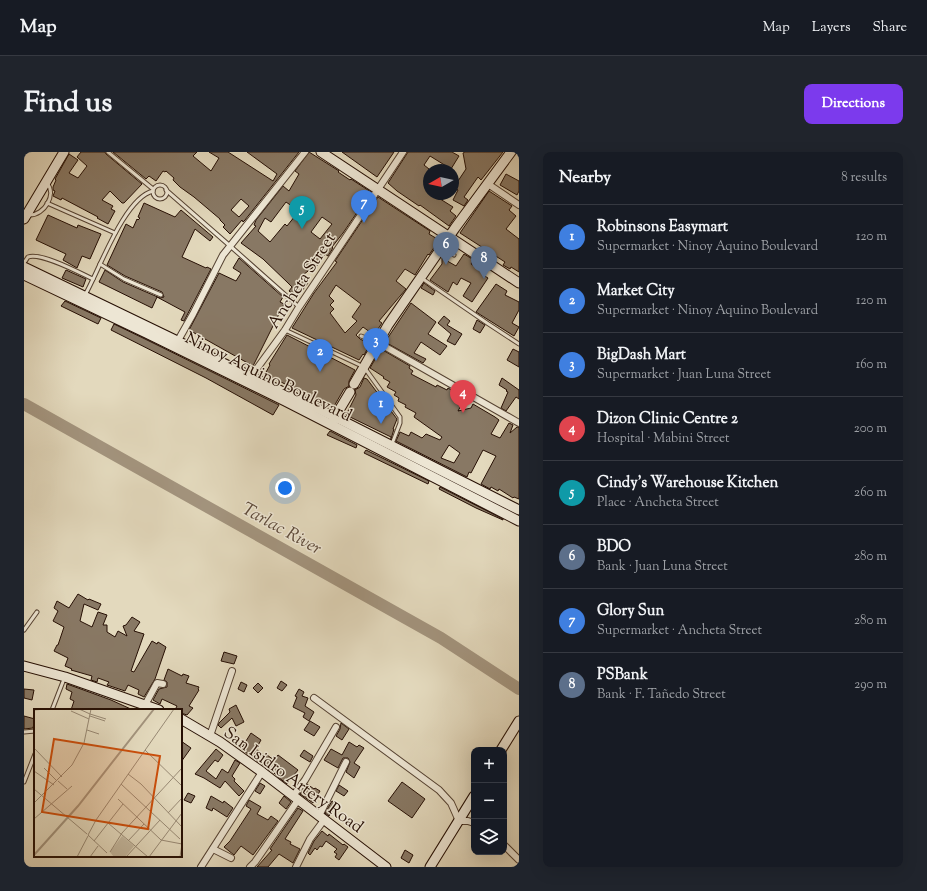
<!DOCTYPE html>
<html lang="en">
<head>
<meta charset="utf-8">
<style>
	body { margin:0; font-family:"Sorts Mill Goudy",serif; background:#20242c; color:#f1f3f6 }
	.controls { position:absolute; right:12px; bottom:12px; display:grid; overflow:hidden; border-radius:8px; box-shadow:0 4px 16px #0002 }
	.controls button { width:36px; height:36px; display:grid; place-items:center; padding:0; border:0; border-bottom:1px solid #363941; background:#171b24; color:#f1f3f6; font:20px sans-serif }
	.compass { position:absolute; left:399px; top:12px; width:36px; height:36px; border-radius:50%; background:#171b24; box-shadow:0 4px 16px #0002; rotate:261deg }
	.you { position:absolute; left:261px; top:336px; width:14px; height:14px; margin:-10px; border:3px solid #fff; border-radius:50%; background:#1a73e8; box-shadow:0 0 0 6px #1a73e833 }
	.badge { display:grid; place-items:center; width:26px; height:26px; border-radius:50%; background:#7c3aed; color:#fff; font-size:13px; font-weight:700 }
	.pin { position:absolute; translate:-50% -33px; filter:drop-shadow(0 1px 2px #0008) }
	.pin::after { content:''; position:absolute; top:21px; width:14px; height:12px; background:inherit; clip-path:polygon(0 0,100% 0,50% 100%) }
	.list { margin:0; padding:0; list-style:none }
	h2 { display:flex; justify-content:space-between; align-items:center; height:52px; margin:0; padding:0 16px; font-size:17px }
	h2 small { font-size:13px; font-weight:400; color:#9ea1a6 }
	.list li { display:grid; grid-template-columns:26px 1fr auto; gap:12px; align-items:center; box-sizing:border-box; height:64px; padding:0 16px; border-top:1px solid #363941 }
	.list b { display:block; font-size:15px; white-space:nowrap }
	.list p { margin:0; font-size:13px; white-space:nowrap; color:#9ea1a6 }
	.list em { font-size:13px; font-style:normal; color:#9ea1a6 }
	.icon { flex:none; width:22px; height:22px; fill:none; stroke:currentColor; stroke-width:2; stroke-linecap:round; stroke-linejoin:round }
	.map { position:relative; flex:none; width:495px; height:715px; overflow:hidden; border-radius:8px }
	header { display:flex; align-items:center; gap:24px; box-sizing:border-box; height:56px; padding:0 20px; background:#171b24; border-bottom:1px solid #363941 }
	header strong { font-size:19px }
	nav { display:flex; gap:22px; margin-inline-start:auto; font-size:14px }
	.intro { display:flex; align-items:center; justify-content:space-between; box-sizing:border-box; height:96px; padding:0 24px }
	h1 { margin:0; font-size:28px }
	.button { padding:10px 18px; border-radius:8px; background:#7c3aed; color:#fff; font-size:14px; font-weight:700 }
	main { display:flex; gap:24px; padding:0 24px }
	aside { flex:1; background:#171b24; border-radius:8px; box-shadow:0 4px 16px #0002 }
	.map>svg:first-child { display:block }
</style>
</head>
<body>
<header>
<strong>Map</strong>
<nav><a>Map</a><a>Layers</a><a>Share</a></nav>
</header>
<div class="intro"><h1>Find us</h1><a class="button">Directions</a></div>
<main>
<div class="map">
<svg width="495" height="715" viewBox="0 0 495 715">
	<rect width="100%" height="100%" fill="#e3d9bd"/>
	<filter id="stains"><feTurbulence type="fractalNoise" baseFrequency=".005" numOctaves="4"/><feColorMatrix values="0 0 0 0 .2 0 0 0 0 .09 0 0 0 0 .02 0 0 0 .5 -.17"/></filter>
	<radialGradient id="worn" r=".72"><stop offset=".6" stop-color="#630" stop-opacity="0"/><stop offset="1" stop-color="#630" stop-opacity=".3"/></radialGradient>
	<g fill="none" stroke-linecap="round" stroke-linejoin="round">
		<path stroke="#a3947e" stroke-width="12" d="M0 252 417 486 495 537"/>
	</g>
	<g fill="#887864" stroke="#260f04" fill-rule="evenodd">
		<path d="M57 0H81L82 2 118 32 100 51H98L86 39 78 48 89 54 87 57 91 59 84 72 73 66 74 65 38 46 37 48 29 44 31 39 29 38V35L32 28 31 27 45 2 54 8 45 21 54 26 63 14 53 5Z"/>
		<path d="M89 0H173L169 4 187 19 195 6 185 0H204L249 29 253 22 223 0H275L221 68 219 70 218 68 206 82 199 75 201 73 196 68V67L170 45 156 35 149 28 150 26 142 19 141 20 139 19 132 29 125 24 122 27ZM217 47 225 54 215 65 207 58Z"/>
		<path d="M285 0 315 19 314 20 326 28 327 27 347 40 319 81 308 95 309 96 304 104 301 102 292 115 291 114 276 125 284 131 273 145 265 139 268 135 263 130 239 107 217 91 232 74 230 73 232 68 259 34 265 39 275 22 271 19ZM262 50 275 59 263 74 261 72 246 90 234 79 241 66 247 70ZM298 65 308 72 296 87 287 80Z"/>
		<path d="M318 0H370L353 25Z"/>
		<path d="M384 0H428L435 4 427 17 406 4 400 13 405 17V42H415L413 45 429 55 426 59 432 64 425 74 396 53 395 54 373 39 364 31Z"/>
		<path d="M441 0H479L457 28 454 25 440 45 444 48 440 54 429 48 434 38 430 35 442 17 439 1Z"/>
		<path d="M482 22 495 29V39L493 43 476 33Z"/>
		<path d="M465 39 488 54 485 58 492 64 482 77 495 87V120L487 115 486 117 479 113 481 110 436 81Z"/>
		<path d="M354 45 406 79 405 82 415 88 405 103 404 102 391 123 381 117 372 129 382 137 355 169 358 171 350 183 339 175 332 183 336 187 346 192 340 203 339 202 335 208 268 176 290 141 313 110 311 109ZM312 133 337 152 328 165 333 169 321 181 306 161 310 157 306 153 310 149 305 144Z"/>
		<path d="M120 51 151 65 157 58 189 85 186 89 171 77 158 105 182 116 183 115 187 117 160 169 157 168 161 160 133 145 128 156 75 130 81 118 99 130 136 146 140 145 138 140 101 124 83 113 102 72 109 76 113 67 114 68 116 66 114 65Z"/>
		<path d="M24 63 53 76 54 73 77 82 66 107 58 104 53 116 39 108 42 102 12 88Z"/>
		<path d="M440 102 450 108 447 112 461 120 459 123 464 126 448 150 439 144 447 131 437 126 433 133 429 130 424 140 406 128 418 112V106L432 114Z"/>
		<path d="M215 106 259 145 256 150 260 152 229 214 165 178 195 121 212 129 217 121 209 116Z"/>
		<path d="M42 118 62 127 59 135 38 126Z"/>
		<path d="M400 131 411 139 409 143 397 136Z"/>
		<path d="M472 132 483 139 481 143 495 150V158L488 171 495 175 490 184 452 160Z"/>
		<path d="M41 149 77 166 74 172 37 154Z"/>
		<path d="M387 151 412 170 404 182 423 194 416 203 397 190 390 201 402 207 399 211 361 190Z"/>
		<path d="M420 164 426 169 423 173 438 182 431 193 423 189 427 182 414 171Z"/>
		<path d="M453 168 461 173 456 181 449 177Z"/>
		<path d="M90 172 119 186 255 253 249 263 182 226 87 178Z"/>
		<path d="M263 183 331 218 325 229V234L320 237 309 256 241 222 246 213 245 212Z"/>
		<path d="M357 197 386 214 385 216 389 219 387 222 412 235 413 233 423 238 424 236 438 244 437 246 440 248 434 259 447 256 449 252 471 265 475 268 467 282 476 286 485 271 489 273 486 281 493 275H495V347L490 345 489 346 475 337 474 339 467 335 466 337 457 332 472 304 459 298 447 321 445 320 443 325 372 289 376 280 385 284 387 280 398 286 402 282 416 288 418 285 390 265 392 261 381 255 382 253 374 249 375 246 370 243 372 240 363 235 366 230 359 226 360 225 346 216ZM425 293 436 301 430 311 417 306Z"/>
		<path d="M489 197 495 200V215L483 208Z"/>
		<path d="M340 226 343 227 373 267 369 277H370L367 287V285L322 263 332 243 331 238 336 235Z"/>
		<path d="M478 226 495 238V247L492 245 482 259 477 256 484 240 482 239 483 238 475 233Z"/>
		<path d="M306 279 333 293 332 296 303 283Z"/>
		<path d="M342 298 405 329 404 332 340 301Z"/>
		<path d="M416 335 479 367V368L452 356 415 337Z"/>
		<path d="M54 442 64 448 65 447 77 452 74 458 60 452 56 469 68 475 74 460 83 463 79 473H83V480L91 485 94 479 103 484 99 474 102 473 108 465 116 470 110 479 120 482 107 519 110 520 128 489 133 492 134 490 142 495 131 527 120 545 114 542 115 538 104 533 101 539 83 533 85 530 74 526 73 530 67 528 68 524 47 518 48 517 41 514 44 506 30 499 33 493H34L40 475 29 469 34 459 30 456 33 449 45 456Z"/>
		<path d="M200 500 213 504 210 512 197 509Z"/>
		<path d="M144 517 158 524 159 522 165 524 162 531 175 535 174 537 175 538 165 554 169 556 163 563 157 561V558H151L153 554 138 547 136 552 129 548 135 537 143 535V530L140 528Z"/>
		<path d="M257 529 263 533 258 539 253 536Z"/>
		<path d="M217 530 223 533 220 540 214 537Z"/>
		<path d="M234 531 239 536 234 541 229 536Z"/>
		<path d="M43 532 87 548 109 558H47L50 549 46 547 48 540 42 537Z"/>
		<path d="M0 537 10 538 8 548 0 546Z"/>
		<path d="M275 537 280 540 278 544 284 546 281 554 290 560 285 569 279 565 281 561 269 555 273 545 271 544Z"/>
		<path d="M212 553 220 570 212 574 208 566 197 576 194 573 195 571 206 560 205 557Z"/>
		<path d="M0 564 11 567 9 576 0 577Z"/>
		<path d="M286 569 296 575 290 584 280 578Z"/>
		<path d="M317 571 325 577 318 588 312 584 316 577Z"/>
		<path d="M227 581 237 588 232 597 242 605 243 603 250 608 254 603 274 618 263 632 254 625V624L217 597Z"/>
		<path d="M157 589 167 596 157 610Z"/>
		<path d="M325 590 333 595 335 593 340 596 330 611 336 615 330 626 322 620 326 610 324 606H319L314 616 300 608 307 597 318 603Z"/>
		<path d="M192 597 199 603 194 610 191 608 182 619 192 627 198 617 204 621 211 608 216 611 208 624 211 627 210 629 220 639 215 644 201 629 196 636 180 626 171 622Z"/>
		<path d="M280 598 289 604 286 610 276 604Z"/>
		<path d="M378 630 401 647 388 666 364 649Z"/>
		<path d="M236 631 241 634 236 642 231 639Z"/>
		<path d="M283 632 290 637 291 636 296 639 289 651 276 642Z"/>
		<path d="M315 633 324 639 320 644 312 639Z"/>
		<path d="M164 641 171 644 167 651 160 648Z"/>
		<path d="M187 644 199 651 200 649 209 656 203 665 189 656 188 659 182 656Z"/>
		<path d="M260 644 267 650 262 657 255 651Z"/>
		<path d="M225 648 237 655 233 662 244 668 247 664 254 669 229 703 217 694 210 703 200 695 206 689 227 657 222 654Z"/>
		<path d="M308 649 313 652 305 664 301 661Z"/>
		<path d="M274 656 279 659 261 687 267 690 266 692 276 697 269 711 255 702 244 715H233L248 698 246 697Z"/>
		<path d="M298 679 304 684 305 682 319 693 320 692 324 695 315 708 311 705 313 702 310 700 313 697 302 689 298 695 296 694 293 698 291 696 286 703 284 701 290 689Z"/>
		<path d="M381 698 389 703 385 711 377 706Z"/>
	</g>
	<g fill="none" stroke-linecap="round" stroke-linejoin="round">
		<defs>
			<g id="lane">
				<path d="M84 0 129 37"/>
				<circle cx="136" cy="40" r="7"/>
				<path d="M142 38 205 93 275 155"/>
				<path d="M23 51 91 81"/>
				<path d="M6 63C20 63 33 43 23 31"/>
				<path d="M419 95 430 103"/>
				<path d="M0 111 4 105C17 100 56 121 69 127"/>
				<path d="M76 112 100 127 137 143"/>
				<path d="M399 127 463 171 495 192"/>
				<path d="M61 143C75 119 100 46 129 39"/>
				<path d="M261 178 340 215 376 265V271L368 292"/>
				<path d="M337 184 352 190"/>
				<path d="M0 478 13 460"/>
				<path d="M28 558 40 527"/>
				<path d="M0 580 11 579"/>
				<path d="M0 630 11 602"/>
			</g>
			<g id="street">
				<path d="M464 32 495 53"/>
				<path d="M353 190 495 271"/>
				<path d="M152 192 169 162 199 103 281 0"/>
				<path d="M226 226 261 178 275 155 379 0"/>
				<path d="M290 546 415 638 427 651 435 669H444L450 671"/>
				<path d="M121 553 133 531 139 532"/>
				<path d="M186 584 208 519"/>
				<path d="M269 644 281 628 312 575"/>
				<path d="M295 664 322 610"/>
				<path d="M480 693 495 708"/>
				<path d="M189 697 207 706"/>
				<path d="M177 715 238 620"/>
				<path d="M226 715 231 710 274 648"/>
				<path d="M272 715 286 687 300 668"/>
			</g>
			<g id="secondary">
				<path d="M297 0 495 131"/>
				<path d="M0 67 40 0"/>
				<path d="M0 115 311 265 495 358"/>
				<path d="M0 123 122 181 261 249 495 369"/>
				<path d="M330 232 364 173 431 76 487 0"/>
				<path d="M308 270 326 240"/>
				<path d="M0 514 41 525 135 558"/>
				<path d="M157 567 196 590 238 620 362 715"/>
				<path d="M477 598 495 569"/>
				<path d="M406 715 450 644"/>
			</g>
		</defs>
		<use href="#lane" stroke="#554232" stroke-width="5"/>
		<use href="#street" stroke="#554232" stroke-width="8"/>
		<use href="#secondary" stroke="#260f04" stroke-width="11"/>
		<use href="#lane" stroke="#ede6d4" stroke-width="3"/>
		<use href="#street" stroke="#ede6d4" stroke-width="6"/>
		<use href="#secondary" stroke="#ede6d4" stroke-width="9"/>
	</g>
	<g text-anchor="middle" stroke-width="3" stroke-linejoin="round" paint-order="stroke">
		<g font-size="17" fill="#260f04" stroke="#ede6d4">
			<text transform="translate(277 128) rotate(-57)" y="6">Ancheta Street</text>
			<text transform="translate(245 224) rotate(26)" y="6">Ninoy Aquino Boulevard</text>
			<text transform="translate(270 627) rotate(36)" y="6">San Isidro Artery Road</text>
		</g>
		<g font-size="18" font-style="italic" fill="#5e4b3b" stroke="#ede6d4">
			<text transform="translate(258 376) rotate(29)" y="6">Tarlac River</text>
		</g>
	</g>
	<g transform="translate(10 557)">
		<rect width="148" height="148" fill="#e3d9bd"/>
		<path d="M88 127 100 137 91 148H80L76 143Z" fill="#c3b79e"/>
		<path fill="none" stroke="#a3947e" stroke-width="2" d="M0 146 44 97 120 0"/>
		<path fill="none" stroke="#978873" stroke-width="1" d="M45 0 56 5M0 1 12 0M37 2 55 10M56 5 72 10M56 7 71 12M53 21 65 25M0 39 28 68M111 41 148 77M10 59 23 72M0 62 20 76M94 65 107 75 148 118M24 72 33 80M87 75 146 130M0 80 53 125M84 90 127 131 148 135M0 94 38 56 50 34 57 0M134 104 148 89M0 110 38 77M74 114 114 148M54 126 62 111 140 0M54 126 73 144M60 132 89 95M94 132 110 115M76 143 88 124 148 59M43 148 54 127M56 148 64 137M92 148 126 111M115 148 148 104M146 148 148 135"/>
		<path fill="#cb4e0b" fill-opacity="0.15" stroke="#cb4e0b" stroke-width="2" d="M20 30 126 47 114 120 8 103Z"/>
		<rect width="148" height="148" fill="none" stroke="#260f04" stroke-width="2"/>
	</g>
	<rect width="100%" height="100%" filter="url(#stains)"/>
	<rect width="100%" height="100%" fill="url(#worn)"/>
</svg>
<div class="controls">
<button>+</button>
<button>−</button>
<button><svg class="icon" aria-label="layers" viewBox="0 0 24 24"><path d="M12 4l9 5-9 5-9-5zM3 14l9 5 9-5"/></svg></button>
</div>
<svg class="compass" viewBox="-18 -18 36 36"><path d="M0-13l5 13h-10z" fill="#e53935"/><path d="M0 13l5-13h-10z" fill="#9ea1a6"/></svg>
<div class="you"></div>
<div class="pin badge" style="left:357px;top:272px;background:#3f7fe0">1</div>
<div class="pin badge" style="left:296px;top:220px;background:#3f7fe0">2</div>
<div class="pin badge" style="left:352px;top:209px;background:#3f7fe0">3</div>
<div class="pin badge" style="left:439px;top:261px;background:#e0444e">4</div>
<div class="pin badge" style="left:278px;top:77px;background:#0f9aa8">5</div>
<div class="pin badge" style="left:422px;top:113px;background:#5c6f8a">6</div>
<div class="pin badge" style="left:340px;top:71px;background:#3f7fe0">7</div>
<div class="pin badge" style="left:460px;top:127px;background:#5c6f8a">8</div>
</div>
<aside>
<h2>Nearby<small>8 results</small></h2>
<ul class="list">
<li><span class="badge" style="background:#3f7fe0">1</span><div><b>Robinsons Easymart</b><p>Supermarket · Ninoy Aquino Boulevard</p></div><em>120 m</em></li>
<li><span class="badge" style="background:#3f7fe0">2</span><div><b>Market City</b><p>Supermarket · Ninoy Aquino Boulevard</p></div><em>120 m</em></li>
<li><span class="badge" style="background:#3f7fe0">3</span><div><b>BigDash Mart</b><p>Supermarket · Juan Luna Street</p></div><em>160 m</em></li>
<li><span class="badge" style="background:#e0444e">4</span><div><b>Dizon Clinic Centre 2</b><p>Hospital · Mabini Street</p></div><em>200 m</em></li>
<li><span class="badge" style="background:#0f9aa8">5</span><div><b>Cindy's Warehouse Kitchen</b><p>Place · Ancheta Street</p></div><em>260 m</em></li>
<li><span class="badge" style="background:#5c6f8a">6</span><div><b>BDO</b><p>Bank · Juan Luna Street</p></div><em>280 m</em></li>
<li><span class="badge" style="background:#3f7fe0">7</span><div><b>Glory Sun</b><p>Supermarket · Ancheta Street</p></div><em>280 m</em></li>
<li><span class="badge" style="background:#5c6f8a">8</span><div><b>PSBank</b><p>Bank · F. Tañedo Street</p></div><em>290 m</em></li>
</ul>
</aside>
</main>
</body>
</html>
